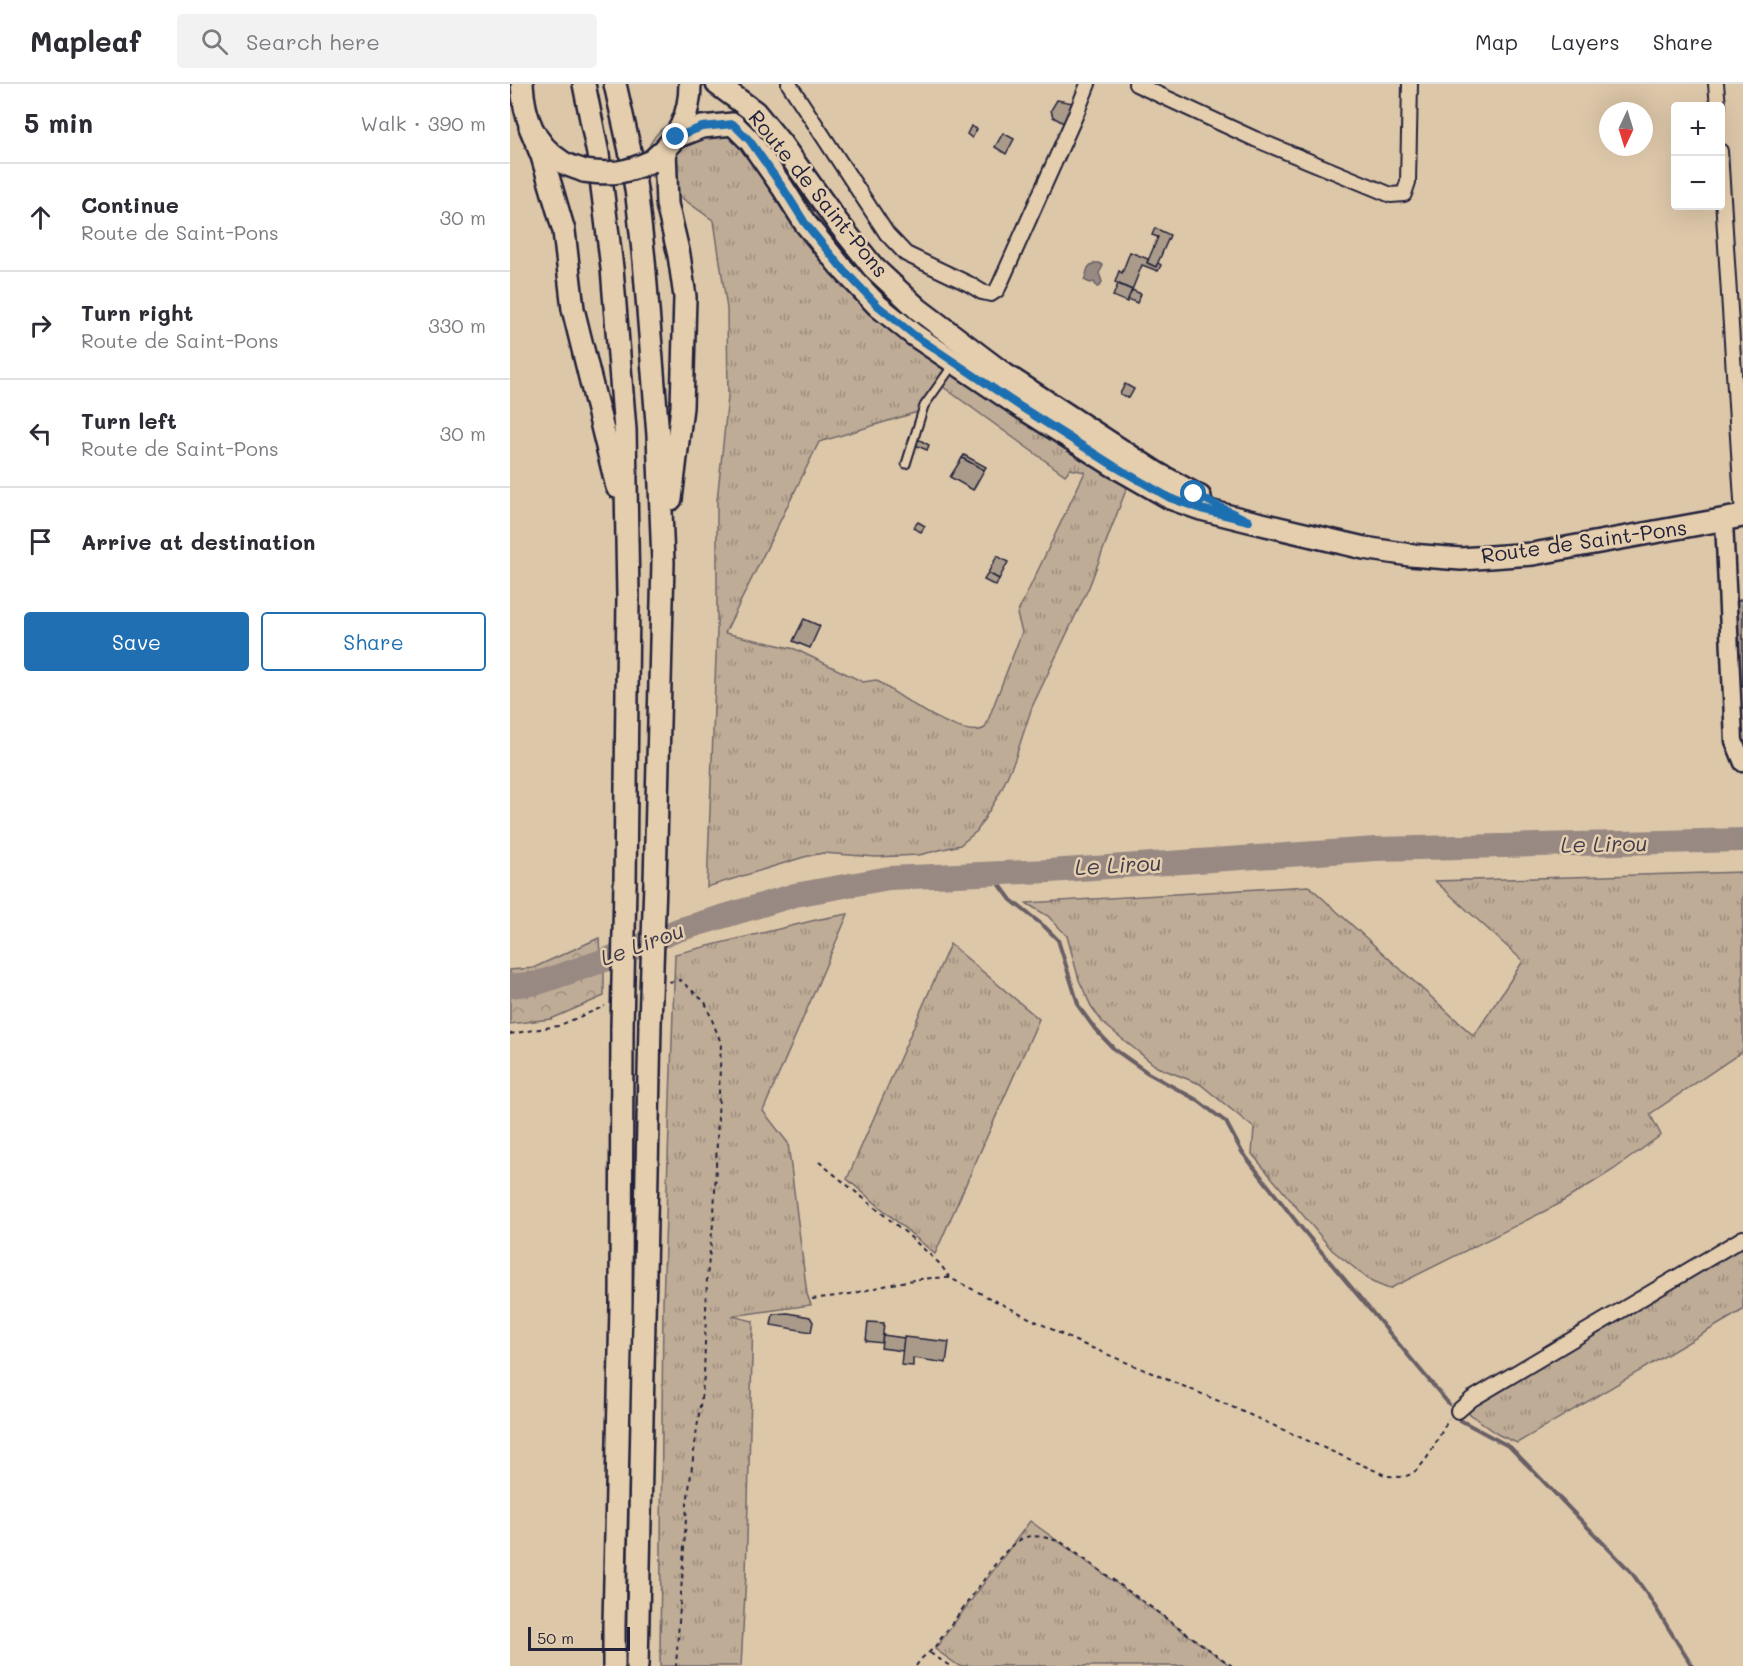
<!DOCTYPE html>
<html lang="en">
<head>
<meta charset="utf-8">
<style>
	body { margin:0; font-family:Mali,sans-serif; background:#f2f2f3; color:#2b2b33 }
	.controls { position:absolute; right:18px; top:18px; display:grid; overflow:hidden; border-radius:6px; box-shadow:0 6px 24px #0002 }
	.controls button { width:54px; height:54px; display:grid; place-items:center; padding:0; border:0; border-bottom:2px solid #e1e1e2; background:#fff; color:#2b2b33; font:30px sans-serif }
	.compass { position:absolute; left:1089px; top:18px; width:54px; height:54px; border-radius:50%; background:#fff; box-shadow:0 6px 24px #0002; rotate:184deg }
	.scale { position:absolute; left:18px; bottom:15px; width:102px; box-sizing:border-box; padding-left:6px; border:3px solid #22223b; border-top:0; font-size:16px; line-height:21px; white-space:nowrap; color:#22223b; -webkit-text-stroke:4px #e5ceae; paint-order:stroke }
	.stop { position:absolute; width:18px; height:18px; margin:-14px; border:4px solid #1f6fb2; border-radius:50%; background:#fff }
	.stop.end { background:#1f6fb2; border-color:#fff; box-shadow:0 2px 6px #0008 }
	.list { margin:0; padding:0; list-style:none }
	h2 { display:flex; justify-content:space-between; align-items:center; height:78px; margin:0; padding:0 24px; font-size:26px }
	h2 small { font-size:20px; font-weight:400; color:#7c7c81 }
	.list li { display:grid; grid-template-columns:39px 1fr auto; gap:18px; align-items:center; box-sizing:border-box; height:108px; padding:0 24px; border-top:2px solid #e1e1e2 }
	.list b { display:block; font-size:22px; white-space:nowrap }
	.list p { margin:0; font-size:20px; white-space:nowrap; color:#7c7c81 }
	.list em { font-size:20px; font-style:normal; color:#7c7c81 }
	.actions { display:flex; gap:12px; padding:18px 24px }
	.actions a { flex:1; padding:14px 0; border:2px solid #1f6fb2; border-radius:6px; text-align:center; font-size:21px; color:#1f6fb2 }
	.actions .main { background:#1f6fb2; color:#fff }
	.icon { flex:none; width:33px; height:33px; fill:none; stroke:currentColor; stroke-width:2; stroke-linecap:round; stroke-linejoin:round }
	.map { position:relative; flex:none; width:1233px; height:1582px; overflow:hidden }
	header { display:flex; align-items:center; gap:36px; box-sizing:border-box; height:84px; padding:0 30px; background:#fff; border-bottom:2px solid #e1e1e2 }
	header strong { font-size:28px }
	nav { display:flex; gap:33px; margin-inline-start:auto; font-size:21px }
	.search { width:420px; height:54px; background:#f2f2f3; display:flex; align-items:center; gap:15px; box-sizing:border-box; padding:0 21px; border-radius:6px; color:#7c7c81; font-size:22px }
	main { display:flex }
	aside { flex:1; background:#fff }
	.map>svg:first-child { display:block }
</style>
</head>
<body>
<header>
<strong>Mapleaf</strong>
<div class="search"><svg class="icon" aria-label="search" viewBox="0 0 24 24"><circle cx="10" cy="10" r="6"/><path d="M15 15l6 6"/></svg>Search here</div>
<nav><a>Map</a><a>Layers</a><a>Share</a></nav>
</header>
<main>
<aside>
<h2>5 min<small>Walk · 390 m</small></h2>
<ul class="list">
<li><svg class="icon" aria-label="ahead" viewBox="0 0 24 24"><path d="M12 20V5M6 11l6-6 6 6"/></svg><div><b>Continue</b><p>Route de Saint-Pons</p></div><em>30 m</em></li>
<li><svg class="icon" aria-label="right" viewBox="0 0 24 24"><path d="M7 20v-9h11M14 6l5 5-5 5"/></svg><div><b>Turn right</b><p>Route de Saint-Pons</p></div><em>330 m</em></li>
<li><svg class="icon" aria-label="left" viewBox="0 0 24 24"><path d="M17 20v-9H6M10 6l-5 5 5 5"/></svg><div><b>Turn left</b><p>Route de Saint-Pons</p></div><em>30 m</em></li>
<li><svg class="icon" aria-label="arrive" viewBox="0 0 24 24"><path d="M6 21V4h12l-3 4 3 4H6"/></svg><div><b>Arrive at destination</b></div></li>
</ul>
<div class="actions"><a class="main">Save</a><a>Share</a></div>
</aside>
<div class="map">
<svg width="1233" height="1582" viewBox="0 0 1233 1582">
	<defs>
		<pattern id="grass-tufts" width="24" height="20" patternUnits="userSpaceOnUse" patternTransform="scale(1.5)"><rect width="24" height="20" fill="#bfac97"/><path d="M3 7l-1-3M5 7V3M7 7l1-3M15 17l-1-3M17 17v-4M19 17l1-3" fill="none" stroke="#9b8c7c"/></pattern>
		<pattern id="forest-crowns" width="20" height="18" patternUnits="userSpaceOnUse" patternTransform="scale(1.5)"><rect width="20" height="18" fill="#bfac97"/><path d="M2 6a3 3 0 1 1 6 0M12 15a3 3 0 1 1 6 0" fill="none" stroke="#9b8c7c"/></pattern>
	</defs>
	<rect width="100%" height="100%" fill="#ddc7a9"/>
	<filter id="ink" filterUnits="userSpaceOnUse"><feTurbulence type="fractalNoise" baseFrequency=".0167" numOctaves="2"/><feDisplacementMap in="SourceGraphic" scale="12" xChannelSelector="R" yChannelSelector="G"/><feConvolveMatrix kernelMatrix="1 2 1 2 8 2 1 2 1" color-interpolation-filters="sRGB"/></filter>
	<g filter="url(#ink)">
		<g fill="url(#grass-tufts)" stroke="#706769" stroke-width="1.5" fill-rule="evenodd">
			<path d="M177 32 197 34 221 47 321 179 619 398 579 503 522 623 505 675 491 707 467 747 450 761 409 771 366 773 313 769 294 773 197 803 207 547V417L218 313 217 225 204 137 131 85C138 57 148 41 177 32ZM429 300 555 391 560 385 575 388 507 530 512 548 475 644C453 658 386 609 366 596L353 598 285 565 215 549 309 358 414 326Z"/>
			<path d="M1233 788V967L1140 1030 1151 1051 1103 1086 1047 1121 879 1205 862 1198 822 1166 742 1070 744 1044 690 1000 647 983 593 939 581 922 569 896 557 852 538 832 516 819 799 802 964 952 1013 877 925 797Z"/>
			<path d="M338 830 253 1027 278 1059 297 1210 301 1221 222 1232 243 1237 236 1491 231 1582H150L153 1219 165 870 310 835Z"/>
			<path d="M440 860 529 935 425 1170 337 1095Z"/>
			<path d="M1233 1160V1226L1007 1359 989 1351 956 1327Z"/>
			<path d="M520 1437 721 1582H449L425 1565Z"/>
		</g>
		<g fill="url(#forest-crowns)" stroke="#706769" stroke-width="1.5">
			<path d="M89 854 90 872 24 895 0 897V886L23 884Z"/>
			<path d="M94 882V912L41 935 0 940V907L28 904Z"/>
		</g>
		<path fill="#988982" stroke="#696066" stroke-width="1.5" d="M585 179H589L593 182 589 189 592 198 590 202 587 203 584 198 580 199 574 196C578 189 575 182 585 179Z"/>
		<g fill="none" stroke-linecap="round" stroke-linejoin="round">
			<g stroke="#696066" stroke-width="4">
				<path d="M482 790 501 816 535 843 548 856 569 923 585 945 604 965 638 989 687 1016 716 1038 732 1068 789 1141 939 1320"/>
				<path d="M950 1336 1000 1363 1122 1489 1139 1513 1182 1582"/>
			</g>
			<path stroke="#988982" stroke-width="24" d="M0 902 28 899 98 875 168 846 285 811 379 794 539 787 866 765 1233 756"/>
		</g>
		<g fill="#a99a8a" stroke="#22223b" stroke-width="1.5">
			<path d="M547 16 563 19 555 40 543 33 541 26Z"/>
			<path d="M461 42 467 45 462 54 457 50Z"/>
			<path d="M493 49 504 55 496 70 485 63Z"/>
			<path d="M645 144 660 151 646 183 637 179 648 153 642 151Z"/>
			<path d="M620 168 638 175 637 179 646 183 648 179 651 181 648 187 632 181 622 206 605 198 609 187 612 189Z"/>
			<path d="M608 200 622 206 617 218 603 212Z"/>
			<path d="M622 206 631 210 627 219 618 215Z"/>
			<path d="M615 300 624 305 619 314 610 310Z"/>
			<path d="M408 355 419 361 417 366 405 361Z"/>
			<path d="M454 371 476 383 474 386 452 374Z"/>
			<path d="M452 374 474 386 463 406 440 393Z"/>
			<path d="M408 438 415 442 411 448 403 444Z"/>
			<path d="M487 472 498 478 489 495 478 489Z"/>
			<path d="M478 489 489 495 486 502 474 496Z"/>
			<path d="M1230 516H1233V602L1224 601 1225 520Z"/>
			<path d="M294 535 310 542 300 564 283 557Z"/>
			<path d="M278 1229 300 1233 303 1238 301 1248 261 1241 263 1230Z"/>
			<path d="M358 1238 374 1239 372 1259 356 1257Z"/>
			<path d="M373 1251 394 1254 393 1267 371 1264Z"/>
			<path d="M394 1253 439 1258 436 1279 403 1274V1282L391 1281Z"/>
		</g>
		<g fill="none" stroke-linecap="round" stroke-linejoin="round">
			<defs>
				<path id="service" d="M396 380 414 322 443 281"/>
				<g id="minor">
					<path d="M279 0 377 150 396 170 459 200 472 208 481 210 487 206 490 200 566 30 578 0"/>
					<path d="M626 0 745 55 881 111 894 110 898 98 900 0"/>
					<path d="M1206 0 1208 22"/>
					<path d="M1210 67 1233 432"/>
					<path d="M948 1327 962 1315 1233 1154"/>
				</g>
				<path id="tertiary" d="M1214 436 1224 657 1233 679"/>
				<g id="primary">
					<path d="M207 0 245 28 272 61 328 139 363 183 408 225 494 290 648 390 690 413"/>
					<path d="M166 53 192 43 223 40 240 57 273 104 295 139 330 182 368 222 404 251 511 323 604 382 660 414 691 425 739 437 854 464 900 471 951 475 1023 470 1233 432"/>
				</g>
				<g id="trunk">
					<path d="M12 0C14 32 23 60 52 78 58 82 67 84 74 87"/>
					<path d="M74 0 88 70 102 184 115 346 118 511 115 800"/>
					<path d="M105 0 120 67 127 112 134 176 148 351 153 478 145 799"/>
					<path d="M20 43 32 72 54 147 63 225 107 403"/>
					<path d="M155 66 157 120 169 171 175 213 172 323 161 415"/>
					<path d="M145 74C169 55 180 31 180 0"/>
					<path d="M104 1582V1541L111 1222 112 944"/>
					<path d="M127 1582 140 939"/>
				</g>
			</defs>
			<use href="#service" stroke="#22223b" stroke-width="11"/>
			<use href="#minor" stroke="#22223b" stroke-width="18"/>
			<use href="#tertiary" stroke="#22223b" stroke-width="21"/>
			<use href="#primary" stroke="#22223b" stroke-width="26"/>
			<use href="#trunk" stroke="#22223b" stroke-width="26"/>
			<g stroke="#22223b" stroke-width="2" stroke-dasharray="4.5 4.5" stroke-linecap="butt">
				<path d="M159 898 170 896 195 918 211 959 204 1131 197 1193 194 1292 177 1420 166 1582"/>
				<path d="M0 950 48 942 95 922"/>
				<path d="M309 1078 396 1149 430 1180 440 1194"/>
				<path d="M302 1215C316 1213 330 1212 344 1209 376 1202 407 1192 440 1194L563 1256 711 1318 877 1392C883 1392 891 1394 896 1392 916 1386 928 1352 939 1335"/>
				<path d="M420 1569 440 1582"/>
				<path d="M406 1582 411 1575 424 1564 489 1475C512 1449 519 1448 551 1458L722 1582"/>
			</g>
			<use href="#service" stroke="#e5ceae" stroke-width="7"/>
			<use href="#minor" stroke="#e5ceae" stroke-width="14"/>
			<use href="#tertiary" stroke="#e5ceae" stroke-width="16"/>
			<use href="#primary" stroke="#e5ceae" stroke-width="21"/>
			<use href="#trunk" stroke="#e5ceae" stroke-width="21"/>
			<defs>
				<g id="trunk-bridge">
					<path d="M74 87C103 91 115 89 142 77"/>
					<path d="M140 939 145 799"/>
					<path d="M112 944 115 800"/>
				</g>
			</defs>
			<use href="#trunk-bridge" stroke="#22223b" stroke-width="26" stroke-linecap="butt"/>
			<use href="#trunk-bridge" stroke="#e5ceae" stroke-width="21"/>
		</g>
	</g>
	<g fill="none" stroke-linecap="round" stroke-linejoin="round" filter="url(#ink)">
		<path stroke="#1f6fb2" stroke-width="8" d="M166 53 192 43 223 40 240 57 273 104 295 139 330 182 368 222 404 251 511 323 604 382 660 414 691 425 739 437 684 410"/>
	</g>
	<g text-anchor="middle" stroke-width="5" stroke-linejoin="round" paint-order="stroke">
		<g font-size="21" fill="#22223b" stroke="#e5ceae">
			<text transform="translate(308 110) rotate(51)" y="7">Route de Saint-Pons</text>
			<text transform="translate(1074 458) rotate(-8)" y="7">Route de Saint-Pons</text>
		</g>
		<g font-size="22" font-style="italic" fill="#403c4d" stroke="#e5ceae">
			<text transform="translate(1094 760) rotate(-1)" y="8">Le Lirou</text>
			<text transform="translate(608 781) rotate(-3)" y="8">Le Lirou</text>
			<text transform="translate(132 860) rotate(-20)" y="8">Le Lirou</text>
		</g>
	</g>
</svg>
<div class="controls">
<button>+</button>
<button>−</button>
</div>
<svg class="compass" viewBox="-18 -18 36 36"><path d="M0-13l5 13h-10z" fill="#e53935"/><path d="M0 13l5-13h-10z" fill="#7c7c81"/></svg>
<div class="scale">50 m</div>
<div class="stop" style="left:684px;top:410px"></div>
<div class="stop end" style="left:166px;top:53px"></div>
</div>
</main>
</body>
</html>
